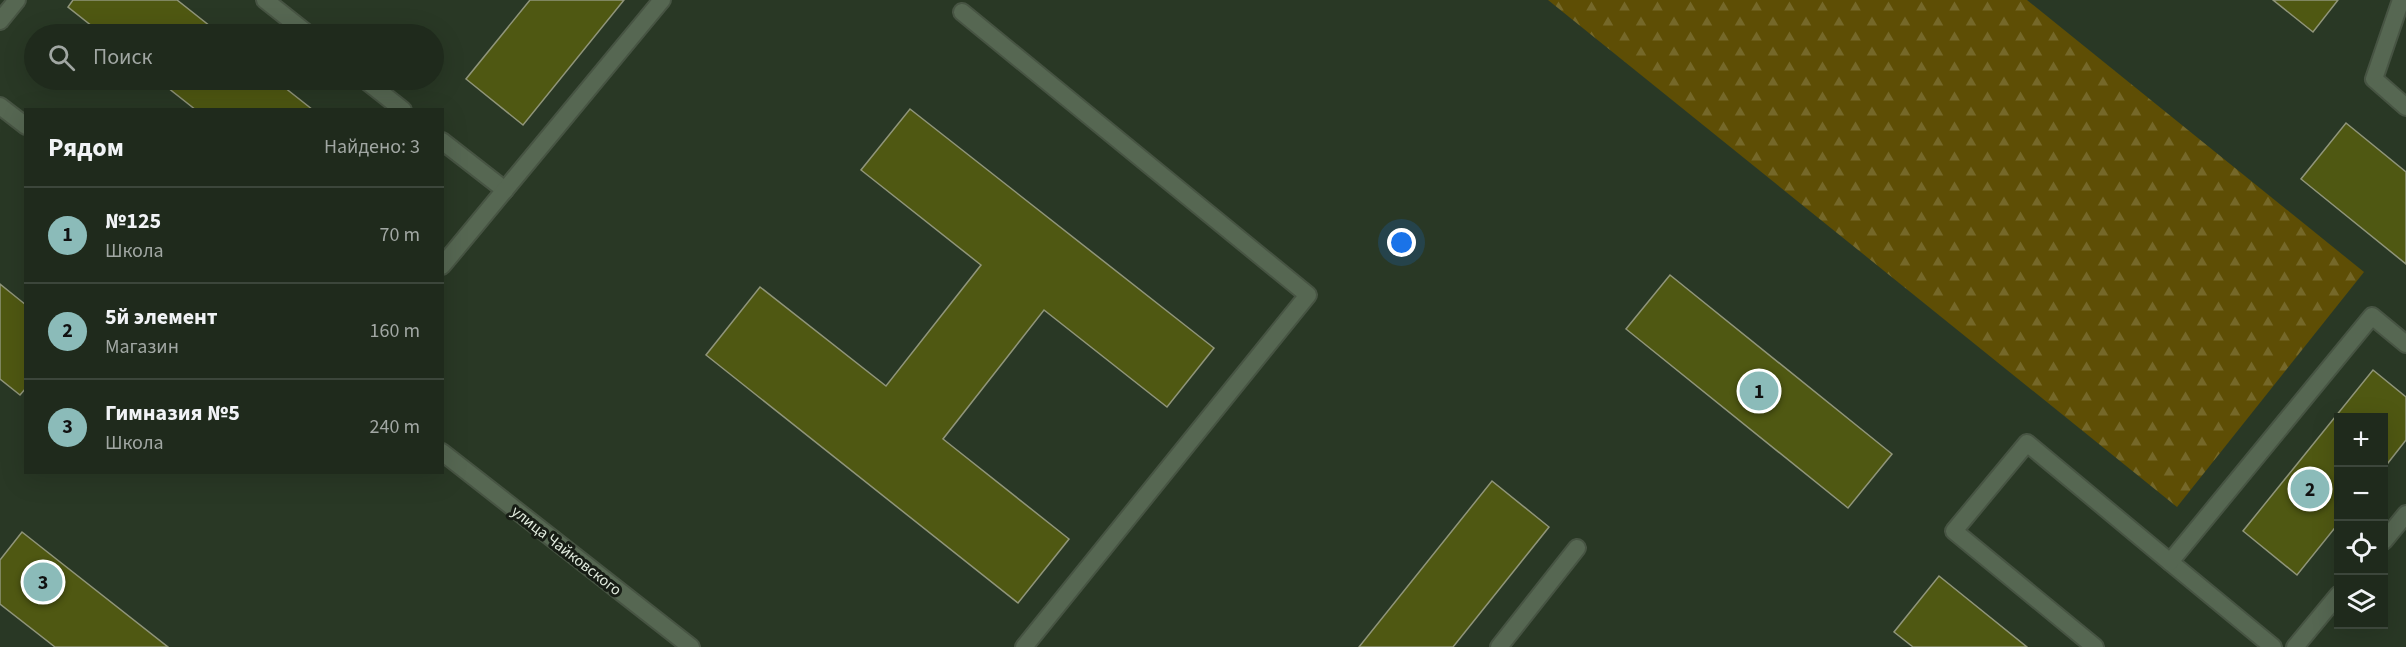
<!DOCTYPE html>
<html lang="ru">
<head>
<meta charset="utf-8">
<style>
	body { margin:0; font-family:"Source Sans 3",sans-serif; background:#273225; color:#f1f3f6 }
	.controls { position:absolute; right:18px; bottom:18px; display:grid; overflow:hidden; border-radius:0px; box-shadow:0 6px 24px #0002 }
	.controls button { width:54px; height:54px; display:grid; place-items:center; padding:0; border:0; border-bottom:2px solid #3c463b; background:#1f2a1c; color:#f1f3f6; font:30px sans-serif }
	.you { position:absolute; left:1402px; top:243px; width:21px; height:21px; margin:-15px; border:4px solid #fff; border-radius:50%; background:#1a73e8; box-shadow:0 0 0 9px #1a73e833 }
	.badge { display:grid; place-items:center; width:39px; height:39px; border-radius:50%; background:#8bbbb9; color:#111; font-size:20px; font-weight:700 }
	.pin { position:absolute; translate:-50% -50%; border:3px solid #fff; box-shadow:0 2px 6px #0006 }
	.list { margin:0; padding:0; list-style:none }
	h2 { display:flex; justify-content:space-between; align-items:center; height:78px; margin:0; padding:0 24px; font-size:26px }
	h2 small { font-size:20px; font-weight:400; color:#a1a7a3 }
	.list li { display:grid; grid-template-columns:39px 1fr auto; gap:18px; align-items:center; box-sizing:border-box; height:96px; padding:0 24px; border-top:2px solid #3c463b }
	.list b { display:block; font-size:22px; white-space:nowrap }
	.list p { margin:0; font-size:20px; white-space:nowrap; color:#a1a7a3 }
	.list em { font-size:20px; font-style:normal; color:#a1a7a3 }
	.icon { flex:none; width:33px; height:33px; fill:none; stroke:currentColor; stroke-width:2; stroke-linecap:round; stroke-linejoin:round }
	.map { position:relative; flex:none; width:2406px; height:647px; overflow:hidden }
	.search { position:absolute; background:#1f2a1c; box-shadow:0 6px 24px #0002; left:24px; top:24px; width:420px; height:66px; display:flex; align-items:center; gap:15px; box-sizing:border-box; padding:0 21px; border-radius:33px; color:#a1a7a3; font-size:22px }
	.panel { position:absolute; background:#1f2a1c; box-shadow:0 6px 24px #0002; left:24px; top:108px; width:420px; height:366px; border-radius:0px }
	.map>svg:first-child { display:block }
</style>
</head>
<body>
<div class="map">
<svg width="2406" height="647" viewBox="0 0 2406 647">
	<defs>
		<pattern id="forest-firs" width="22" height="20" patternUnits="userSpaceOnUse" patternTransform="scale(1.5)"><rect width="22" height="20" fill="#5e4e05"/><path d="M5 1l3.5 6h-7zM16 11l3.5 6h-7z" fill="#756829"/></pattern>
	</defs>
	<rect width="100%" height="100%" fill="#293825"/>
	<path fill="url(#forest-firs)" d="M1548 0H2027L2364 272 2177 507Z"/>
	<g fill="#4f5812" stroke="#90957a" stroke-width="1.5">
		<path d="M73 0H177L220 34H102L68 7Z"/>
		<path d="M530 0H624L523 125 466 79Z"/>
		<path d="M2273 0H2338L2313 32Z"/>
		<path d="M158 80H275L313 110H196Z"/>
		<path d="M910 109 1214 348 1167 407 1044 310 943 439 1069 539 1018 603 706 355 760 287 886 386 981 265 861 170Z"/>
		<path d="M2346 123 2406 172V264L2301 179Z"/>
		<path d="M1670 275 1892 454 1848 508 1626 329Z"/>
		<path d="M0 284 26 305V388L20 395 0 379Z"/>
		<path d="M2373 370 2406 397V440L2384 468V418H2338V524L2297 575 2243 531Z"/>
		<path d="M1492 481 1549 527 1453 647H1359Z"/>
		<path d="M22 532 168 647H55L0 604V560Z"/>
		<path d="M1939 576 2027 647H1913L1894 632Z"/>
	</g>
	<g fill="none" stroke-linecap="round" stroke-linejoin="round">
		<defs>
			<g id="service">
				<path d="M265 0 308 34"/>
				<path d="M2401 0 2374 79 2406 107"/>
				<path d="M962 12 1308 295 1024 647"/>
				<path d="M0 21 17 0"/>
				<path d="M365 80 403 110"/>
				<path d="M442 141 505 190"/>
				<path d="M442 266 662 0"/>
				<path d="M2384 541 2406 514"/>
				<path d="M2170 562 2273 647"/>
				<path d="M1499 647 1577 548"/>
				<path d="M2095 647 1954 531 2027 443 2170 562 2372 316 2406 344"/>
				<path d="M2295 647 2338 595"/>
			</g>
			<g id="minor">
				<path d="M0 106 26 126"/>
				<path d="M442 452 691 647"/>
			</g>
		</defs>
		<use href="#service" stroke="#475443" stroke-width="20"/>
		<use href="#minor" stroke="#475443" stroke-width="20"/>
		<use href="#service" stroke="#566752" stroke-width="16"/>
		<use href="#minor" stroke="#566752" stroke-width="16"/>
	</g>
	<g text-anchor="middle" stroke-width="6" stroke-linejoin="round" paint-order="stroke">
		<g font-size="16" fill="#e1ebde" stroke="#171d15">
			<text transform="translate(567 550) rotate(38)" y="6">улица Чайковского</text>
		</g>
	</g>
</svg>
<div class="controls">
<button>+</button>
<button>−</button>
<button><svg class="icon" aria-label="locate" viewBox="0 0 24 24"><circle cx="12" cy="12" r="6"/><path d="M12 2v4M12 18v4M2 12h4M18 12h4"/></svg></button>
<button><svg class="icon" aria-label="layers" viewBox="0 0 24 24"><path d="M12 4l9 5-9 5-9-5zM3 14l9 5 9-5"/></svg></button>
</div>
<div class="you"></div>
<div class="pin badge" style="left:1759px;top:391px">1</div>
<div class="pin badge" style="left:2310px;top:489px">2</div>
<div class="pin badge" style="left:43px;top:582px">3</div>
<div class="search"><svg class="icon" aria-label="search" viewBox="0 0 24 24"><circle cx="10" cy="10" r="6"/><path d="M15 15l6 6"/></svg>Поиск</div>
<section class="panel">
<h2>Рядом<small>Найдено: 3</small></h2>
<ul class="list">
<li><span class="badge">1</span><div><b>№125</b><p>Школа</p></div><em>70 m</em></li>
<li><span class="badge">2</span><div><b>5й элемент</b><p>Магазин</p></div><em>160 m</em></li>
<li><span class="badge">3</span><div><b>Гимназия №5</b><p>Школа</p></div><em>240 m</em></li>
</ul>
</section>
</div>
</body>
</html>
